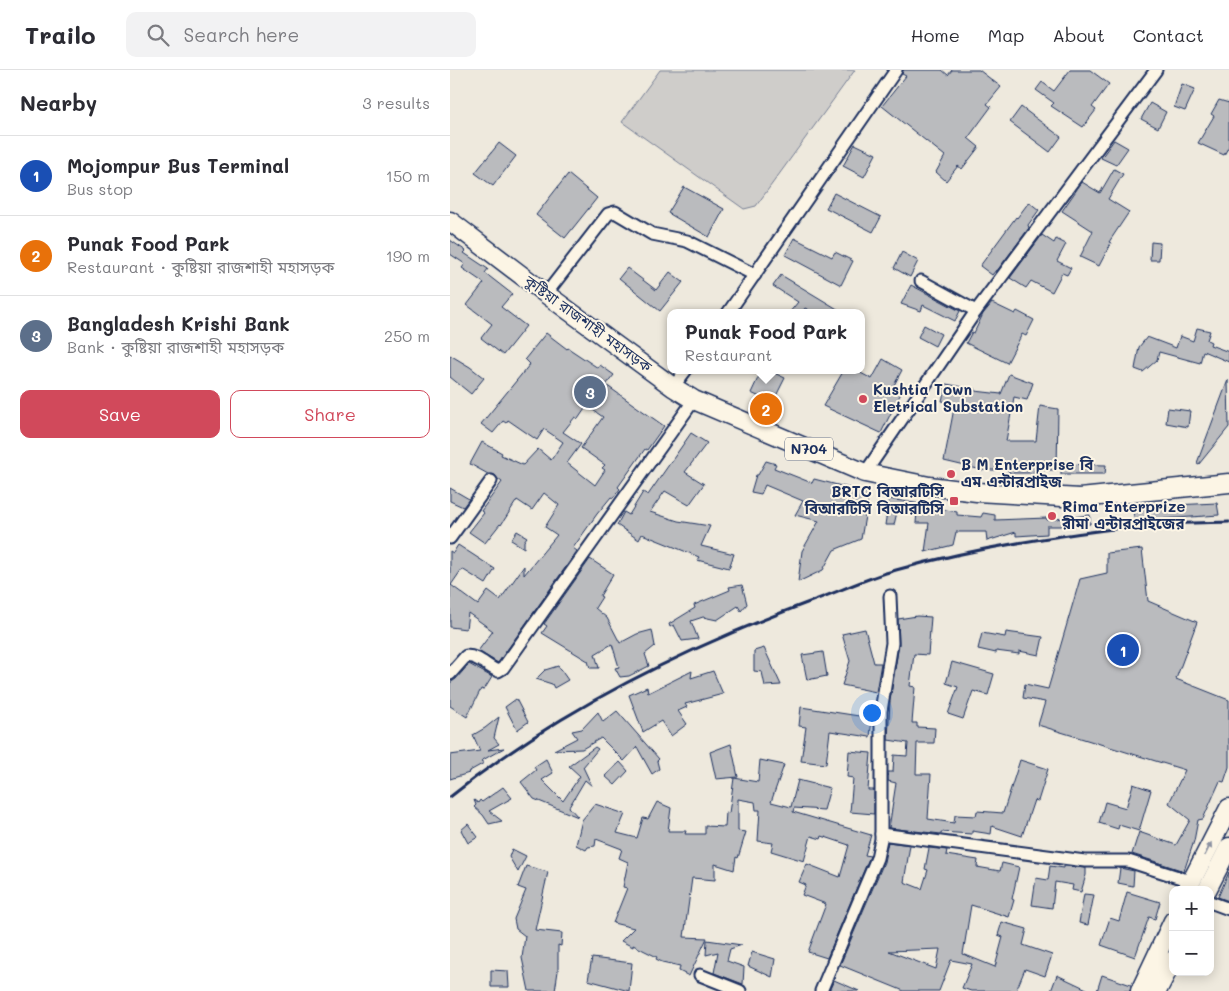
<!DOCTYPE html>
<html lang="en">
<head>
<meta charset="utf-8">
<style>
	body { margin:0; font-family:Mali,"Noto Sans Bengali",sans-serif; background:#f2f2f3; color:#2b2b33 }
	.controls { position:absolute; right:15px; bottom:15px; display:grid; overflow:hidden; border-radius:10px; box-shadow:0 2px 12px #0003 }
	.controls button { width:45px; height:45px; display:grid; place-items:center; padding:0; border:0; border-bottom:1px solid #e1e1e2; background:#fff; color:#2b2b33; font:25px sans-serif }
	.you { position:absolute; left:421px; top:642px; width:18px; height:18px; margin:-12px; border:4px solid #fff; border-radius:50%; background:#1a73e8; box-shadow:0 0 0 8px #1a73e833 }
	.badge { display:grid; place-items:center; width:32px; height:32px; border-radius:50%; background:#d1495b; color:#fff; font-size:16px; font-weight:700 }
	.pin { position:absolute; translate:-50% -50%; border:2px solid #fff; box-shadow:0 1px 5px #0006 }
	.popup { position:absolute; left:217px; top:239px; width:198px; height:65px; box-sizing:border-box; display:grid; place-content:center; border-radius:10px; background:#fff; filter:drop-shadow(0 1px 4px #0005); font-size:16px; white-space:nowrap; color:#7c7c81 }
	.popup b { font-size:19px; color:#2b2b33 }
	.popup::after { content:''; position:absolute; left:50%; top:100%; margin-left:-10px; border:10px solid transparent; border-top-color:#fff }
	.list { margin:0; padding:0; list-style:none }
	h2 { display:flex; justify-content:space-between; align-items:center; height:65px; margin:0; padding:0 20px; font-size:21px }
	h2 small { font-size:16px; font-weight:400; color:#7c7c81 }
	.list li { display:grid; grid-template-columns:32px 1fr auto; gap:15px; align-items:center; box-sizing:border-box; height:80px; padding:0 20px; border-top:1px solid #e1e1e2 }
	.list b { display:block; font-size:19px; white-space:nowrap }
	.list p { margin:0; font-size:16px; white-space:nowrap; color:#7c7c81 }
	.list em { font-size:16px; font-style:normal; color:#7c7c81 }
	.actions { display:flex; gap:10px; padding:15px 20px }
	.actions a { flex:1; padding:11px 0; border:1px solid #d1495b; border-radius:10px; text-align:center; font-size:18px; color:#d1495b }
	.actions .main { background:#d1495b; color:#fff }
	.icon { flex:none; width:28px; height:28px; fill:none; stroke:currentColor; stroke-width:2; stroke-linecap:round; stroke-linejoin:round }
	.map { position:relative; flex:none; width:779px; height:921px; overflow:hidden }
	header { display:flex; align-items:center; gap:30px; box-sizing:border-box; height:70px; padding:0 25px; background:#fff; border-bottom:1px solid #e1e1e2 }
	header strong { font-size:24px }
	nav { display:flex; gap:28px; margin-inline-start:auto; font-size:18px }
	.search { width:350px; height:45px; background:#f2f2f3; display:flex; align-items:center; gap:12px; box-sizing:border-box; padding:0 18px; border-radius:10px; color:#7c7c81; font-size:19px }
	main { display:flex }
	aside { flex:1; background:#fff }
	.map>svg:first-child { display:block }
</style>
</head>
<body>
<header>
<strong>Trailo</strong>
<div class="search"><svg class="icon" aria-label="search" viewBox="0 0 24 24"><circle cx="10" cy="10" r="6"/><path d="M15 15l6 6"/></svg>Search here</div>
<nav><a>Home</a><a>Map</a><a>About</a><a>Contact</a></nav>
</header>
<main>
<aside>
<h2>Nearby<small>3 results</small></h2>
<ul class="list">
<li><span class="badge" style="background:#1a4fb4">1</span><div><b>Mojompur Bus Terminal</b><p>Bus stop</p></div><em>150 m</em></li>
<li><span class="badge" style="background:#e8710a">2</span><div><b>Punak Food Park</b><p>Restaurant · কুষ্টিয়া রাজশাহী মহাসড়ক</p></div><em>190 m</em></li>
<li><span class="badge" style="background:#5c6f8a">3</span><div><b>Bangladesh Krishi Bank</b><p>Bank · কুষ্টিয়া রাজশাহী মহাসড়ক</p></div><em>250 m</em></li>
</ul>
<div class="actions"><a class="main">Save</a><a>Share</a></div>
</aside>
<div class="map">
<svg width="779" height="921" viewBox="0 0 779 921">
	<rect width="100%" height="100%" fill="#eee9dd"/>
	<filter id="ink" filterUnits="userSpaceOnUse"><feTurbulence type="fractalNoise" baseFrequency=".02" numOctaves="2"/><feDisplacementMap in="SourceGraphic" scale="10" xChannelSelector="R" yChannelSelector="G"/><feConvolveMatrix kernelMatrix="1 2 1 2 8 2 1 2 1" color-interpolation-filters="sRGB"/></filter>
	<g filter="url(#ink)">
		<path fill="#cfcdca" stroke="#757e94" d="M210 0H405L306 136 294 139 172 52Z"/>
		<g fill="#babbbe" stroke="#1b2f5e" fill-rule="evenodd">
			<path d="M453 0H492L498 5 502 0H529L551 17 537 34 541 37 518 68 529 77 512 99 508 96 496 111 486 102 495 86 432 36 456 6 452 4Z"/>
			<path d="M620 0H640L659 14 642 37 646 40 633 57 601 36 604 33 586 20 592 12 604 21Z"/>
			<path d="M732 14 745 19 735 41 724 37Z"/>
			<path d="M769 30 779 33V76L774 85 748 73 764 46 761 44Z"/>
			<path d="M700 33 716 42 708 58 691 49Z"/>
			<path d="M571 37 611 67 600 82 560 52Z"/>
			<path d="M664 70 678 78 666 95 651 88Z"/>
			<path d="M49 73 66 86 43 116 25 103Z"/>
			<path d="M405 74 426 84 414 107 393 96Z"/>
			<path d="M664 99 673 104 658 129 679 142 659 172 661 173 649 196 630 187 643 161 612 141 632 112 650 123Z"/>
			<path d="M118 104 147 128 115 168 86 145Z"/>
			<path d="M234 117 274 139 259 167 218 143Z"/>
			<path d="M384 123 431 147 423 162 376 138Z"/>
			<path d="M579 132 589 140 578 155 579 158 547 201 546 200 542 205 530 196 566 147 567 148Z"/>
			<path d="M592 165 604 173 606 169 616 174 607 191 621 198 617 205 612 203 602 222 581 211 576 218 560 208Z"/>
			<path d="M344 168 382 187 385 182 403 191 391 215 335 185Z"/>
			<path d="M0 170 16 181 14 183 38 199 35 203 62 224 51 237 76 256 53 285 31 268 42 254 17 235 34 213 12 198 15 194 0 184Z"/>
			<path d="M701 172 710 173 709 190H700Z"/>
			<path d="M452 182 468 191 460 207 444 198Z"/>
			<path d="M177 198 206 220 220 202 233 212 210 241 169 208Z"/>
			<path d="M331 205 394 243H364L355 238 351 243H339L348 232 323 216Z"/>
			<path d="M461 215 510 241 505 251 473 235 471 241 451 234Z"/>
			<path d="M542 233 565 244 567 241 584 250 576 266 572 264 557 293 516 273 522 262 524 263 533 244Z"/>
			<path d="M474 255 491 264 485 276 468 267Z"/>
			<path d="M747 258 760 261 757 270 761 272 760 275 779 282V292L753 281 750 293 709 282 707 290 693 302 685 299 689 277 697 267 726 278 730 266 743 271Z"/>
			<path d="M96 263 117 279 118 278 148 298 150 295 164 305 156 315 214 356 197 380 195 379 168 417 170 419 163 428 161 427 147 444 123 478 127 481 48 593 28 581 43 561 18 543 16 559 0 557V481L3 483 8 475 45 499 36 514 12 499 1 515 28 535 38 521 50 530 74 496V505L107 465 95 457 109 435 94 423 82 440 67 430 51 455 50 454 35 473 19 462 34 443 31 441 52 412 48 409 45 405 38 404 20 394 32 372 52 383 51 385 73 395 88 379 101 390 113 372 94 359 87 370 58 350 56 353 53 351 43 363 31 354 80 294 75 289ZM137 336 153 347 131 378 155 395 152 398 155 400 145 415 117 393 131 374 113 362 125 347 128 349Z"/>
			<path d="M0 285 20 297 34 308 21 324 0 307Z"/>
			<path d="M433 289 452 300 442 319 451 323 431 363 373 336 394 300H405L422 309Z"/>
			<path d="M322 302 335 308 325 328 332 331 321 351 302 343 310 327 301 323 309 306 317 310Z"/>
			<path d="M559 304 583 313 577 330 564 327 556 371H586L590 336 608 339 607 400H584V403H559V400H532L494 391 505 333 492 331 496 314 525 319V321L551 324Z"/>
			<path d="M778 310 779 357 749 394 747 393Z"/>
			<path d="M718 338 740 341 738 357 716 353Z"/>
			<path d="M241 363 257 373 235 402 254 414 239 435 215 421 200 442 228 451 260 456 251 476 284 484 279 498 247 490 249 487 192 464 189 470 167 455 174 442 179 445 193 422 198 425Z"/>
			<path d="M316 391 326 394 324 398 362 413 364 409 419 423 411 469 384 480 373 500 348 512 352 481 369 451 345 445 353 431 315 415 311 424 301 422 306 405H308Z"/>
			<path d="M611 394 656 395 655 404H611Z"/>
			<path d="M0 418 19 429 13 437 0 431Z"/>
			<path d="M439 429 491 437V439L507 442V445L531 447 533 443 545 445V450L597 448V450L640 445V454L622 456H597V464L566 466V462L537 471 536 462H506L503 475 475 482 479 453H466L467 442H447L444 455H435Z"/>
			<path d="M767 433 769 445 685 451 682 437Z"/>
			<path d="M67 461 77 467 74 471V478L61 470Z"/>
			<path d="M692 479 698 531 747 552 726 609 779 630V697L774 712 770 711 753 749 748 750 744 771 734 801 682 784 689 762 726 775 740 750 719 733 735 700 588 655 595 632 573 628 575 614 598 619 630 509 657 503V483Z"/>
			<path d="M140 489 163 504 150 526 152 527 145 538 157 548 170 573 187 564 202 560 205 576 195 584 199 596 179 606 170 607 165 598 169 597 162 574 145 584 149 598H140L138 591 92 563 97 556 94 554Z"/>
			<path d="M292 515 297 534 291 541 288 536 267 550 253 547 241 551 248 569 232 571 224 555 220 557 219 554 245 538 244 535 280 520 279 517Z"/>
			<path d="M467 546 481 547 478 585 464 584 460 616 465 617 462 653H467V657L485 658 484 673H467L466 704H481L478 749 504 753 505 745 526 746 527 741 553 743 570 690 598 699 588 731 584 730 572 766 542 756 541 764 522 761V764L491 762V764L439 758 446 713 438 711V702H443L444 685 457 686 458 673 438 670 440 631 449 574 448 549Z"/>
			<path d="M415 559 424 593H431L426 622 392 615 400 591 392 564Z"/>
			<path d="M556 562 593 567 589 585 569 581V584L546 581V583L528 579 532 563 555 567Z"/>
			<path d="M314 578 331 615 315 616 312 602 304 601V581Z"/>
			<path d="M373 582 377 606 357 610 352 585Z"/>
			<path d="M502 592 544 604 538 625 523 621 513 649 498 644 508 617 496 613Z"/>
			<path d="M19 594 42 607 34 620 31 619 17 647 0 636V613L6 609Z"/>
			<path d="M108 596 118 610 104 618 102 614 86 609 95 600Z"/>
			<path d="M242 601 241 608 263 601 273 624 235 634 237 637 228 641 237 654 221 666 211 651 193 662 179 625 197 617 198 623Z"/>
			<path d="M66 629 78 652 67 660 55 637Z"/>
			<path d="M351 637 422 648 420 667 380 661 376 694 351 691 356 657 349 656Z"/>
			<path d="M167 641 209 689 207 691 209 699 202 704 187 677 174 691 151 668 132 679 104 680 127 668 122 661 132 659 148 642 153 652Z"/>
			<path d="M49 647 44 668 49 674 38 680 54 678 31 691 34 693 18 702 19 703 0 709V685L30 681 23 665 35 658Z"/>
			<path d="M281 674 288 707 266 709 260 682Z"/>
			<path d="M145 677 148 679 133 697 142 716 135 710 119 737 128 747 84 729 71 712 86 700 84 697 96 689 103 703 92 710 113 731 130 706 119 696Z"/>
			<path d="M399 681 421 683 418 720H424V744L400 742 403 708 397 707Z"/>
			<path d="M310 690 334 695 321 732 341 737 348 710 380 718 374 740 344 738 343 742 421 765 415 785 420 786 377 888 358 882 376 834 352 825 356 815 349 812 357 794 390 807 399 775 372 766 371 769 361 766 354 791 321 781 323 773 308 771 310 740H306L305 732 288 729V761L296 762 288 788 286 787 284 800 265 794V810L242 808 234 867 257 868 239 906 229 901 230 896 212 892 206 889 207 887 183 875V877L171 871 184 858 163 853 177 818 173 817 178 792 169 788 172 779 146 769 145 776 138 777 136 780 126 775 132 750 145 734 175 744 167 763 187 768 193 748 198 749 207 732 221 738 218 761H236L235 764H255V756L275 757 276 742 279 743 284 708 308 712Z"/>
			<path d="M170 692 178 701 165 715 155 706Z"/>
			<path d="M683 714 701 720 689 761 669 755 668 759 649 753 655 732 676 738Z"/>
			<path d="M53 717 62 728 39 741 52 751 39 754 33 745 24 737 26 735 24 730 28 733 30 730 32 732Z"/>
			<path d="M18 754 28 767 18 773 11 760Z"/>
			<path d="M438 772 460 775 454 812 472 819 478 800 475 799 479 778 497 780 496 785 528 790 527 797 550 801 552 793 569 797 562 829 564 830 559 847 521 835 513 884 545 897 553 867 548 865 552 852 577 859 573 875 602 885 595 906 575 899 566 921H521L512 918 522 894 501 890 489 921H454L390 895 434 792ZM490 879 486 899 439 881Z"/>
			<path d="M62 779 76 786 68 802 59 787Z"/>
			<path d="M76 796 98 802 85 860 112 863 111 876 108 875V901L105 921H79L72 888 75 866 66 859 64 849 76 820 68 817Z"/>
			<path d="M600 796 614 798V796L636 798V805L631 822 622 820 623 815 605 812 602 838 582 835 586 808 598 810Z"/>
			<path d="M670 798 684 801 683 816 668 813Z"/>
			<path d="M779 802V831L768 827Z"/>
			<path d="M677 822 710 832 705 849 699 847 685 887 651 875 660 848 669 851Z"/>
			<path d="M634 824 644 825 638 855 629 853Z"/>
			<path d="M257 870 292 875 280 879 277 891 294 897 293 914 264 903 268 882 256 885Z"/>
			<path d="M302 882 325 889 322 907 298 896Z"/>
			<path d="M142 888 182 893 179 921 138 910Z"/>
			<path d="M41 900 58 901 59 917H41Z"/>
			<path d="M607 905 641 921H601Z"/>
			<path d="M652 905 681 915 680 921H647Z"/>
			<path d="M384 910 409 921H379Z"/>
		</g>
		<g fill="none" stroke-linecap="round" stroke-linejoin="round">
			<defs>
				<g id="minor">
					<path d="M471 211 526 241"/>
					<path d="M96 224 158 144 165 142 202 164 237 171 305 205"/>
					<path d="M278 243 446 0"/>
					<path d="M223 317 236 300"/>
					<path d="M415 403 526 241 706 0"/>
					<path d="M0 468 41 411"/>
					<path d="M0 604 16 586C29 586 37 597 48 601L53 598 244 330"/>
					<path d="M431 764 635 791H678L728 807 733 809 742 820"/>
					<path d="M760 832 779 839"/>
					<path d="M250 905 290 921"/>
					<path d="M371 921 427 788 431 769V641L442 573 440 526"/>
				</g>
				<g id="trunk">
					<path d="M0 151 96 224 223 317 244 330 415 403 479 416 527 422 630 428 779 413"/>
					<path d="M737 820 779 738"/>
					<path d="M757 820 779 777"/>
					<path d="M690 921 723 851"/>
					<path d="M707 921 723 890"/>
				</g>
			</defs>
			<use href="#minor" stroke="#1b2f5e" stroke-width="15"/>
			<use href="#trunk" stroke="#1b2f5e" stroke-width="21"/>
			<use href="#minor" stroke="#fcf5e5" stroke-width="11"/>
			<use href="#trunk" stroke="#fcf5e5" stroke-width="18"/>
			<path stroke="#1b2f5e" stroke-width="3" d="M0 727C106 642 235 578 362 531 390 521 417 508 446 500 528 477 613 464 699 455 725 453 752 453 779 452"/>
		</g>
		<defs><path id="oneway-solid" d="M-6-.8H1V-3.2L6.5 0L1 3.2V.8H-6Z" transform="scale(1.25)"/></defs>
		<use fill="#8c92a2" href="#oneway-solid" transform="translate(758 779) rotate(-63)"/>
	</g>
	<g fill="#d1495b" stroke="#fcf5e5" stroke-width="2">
		<circle cx="413" cy="329" r="5"/>
		<circle cx="501" cy="404" r="5"/>
		<rect x="499" y="426" width="10" height="10" rx="2.5"/>
		<circle cx="602" cy="446" r="5"/>
	</g>
	<g text-anchor="middle" stroke-width="4" stroke-linejoin="round" paint-order="stroke">
		<rect fill="#fcf5e5" stroke="#5e6a86" stroke-width="1" x="335" y="367.5" width="48" height="23" rx="4"/>
		<g font-size="14" font-weight="bold" fill="#1b2f5e">
			<text x="359" y="384">N704</text>
		</g>
		<g font-size="15" fill="#1b2f5e" stroke="#fcf5e5">
			<text transform="translate(138 254) rotate(36)" y="5">কুষ্টিয়া রাজশাহী মহাসড়ক</text>
		</g>
		<g font-size="15" font-weight="bold" fill="#1b2f5e" stroke="#fcf5e5" text-anchor="start">
			<text x="423" y="325">Kushtia Town<tspan x="423" dy="17">Eletrical Substation</tspan></text>
			<text x="511" y="400">B M Enterprise বি<tspan x="511" dy="17">এম এন্টারপ্রাইজ</tspan></text>
			<text x="494" y="427" text-anchor="end">BRTC বিআরটিসি<tspan x="494" dy="17">বিআরটিসি বিআরটিসি</tspan></text>
			<text x="612" y="442">Rima Enterprize<tspan x="612" dy="17">রীমা এন্টারপ্রাইজের</tspan></text>
		</g>
	</g>
</svg>
<div class="controls">
<button>+</button>
<button>−</button>
</div>
<div class="you"></div>
<div class="pin badge" style="left:673px;top:580px;background:#1a4fb4">1</div>
<div class="pin badge" style="left:316px;top:339px;background:#e8710a">2</div>
<div class="popup"><b>Punak Food Park</b>Restaurant</div>
<div class="pin badge" style="left:140px;top:322px;background:#5c6f8a">3</div>
</div>
</main>
</body>
</html>
